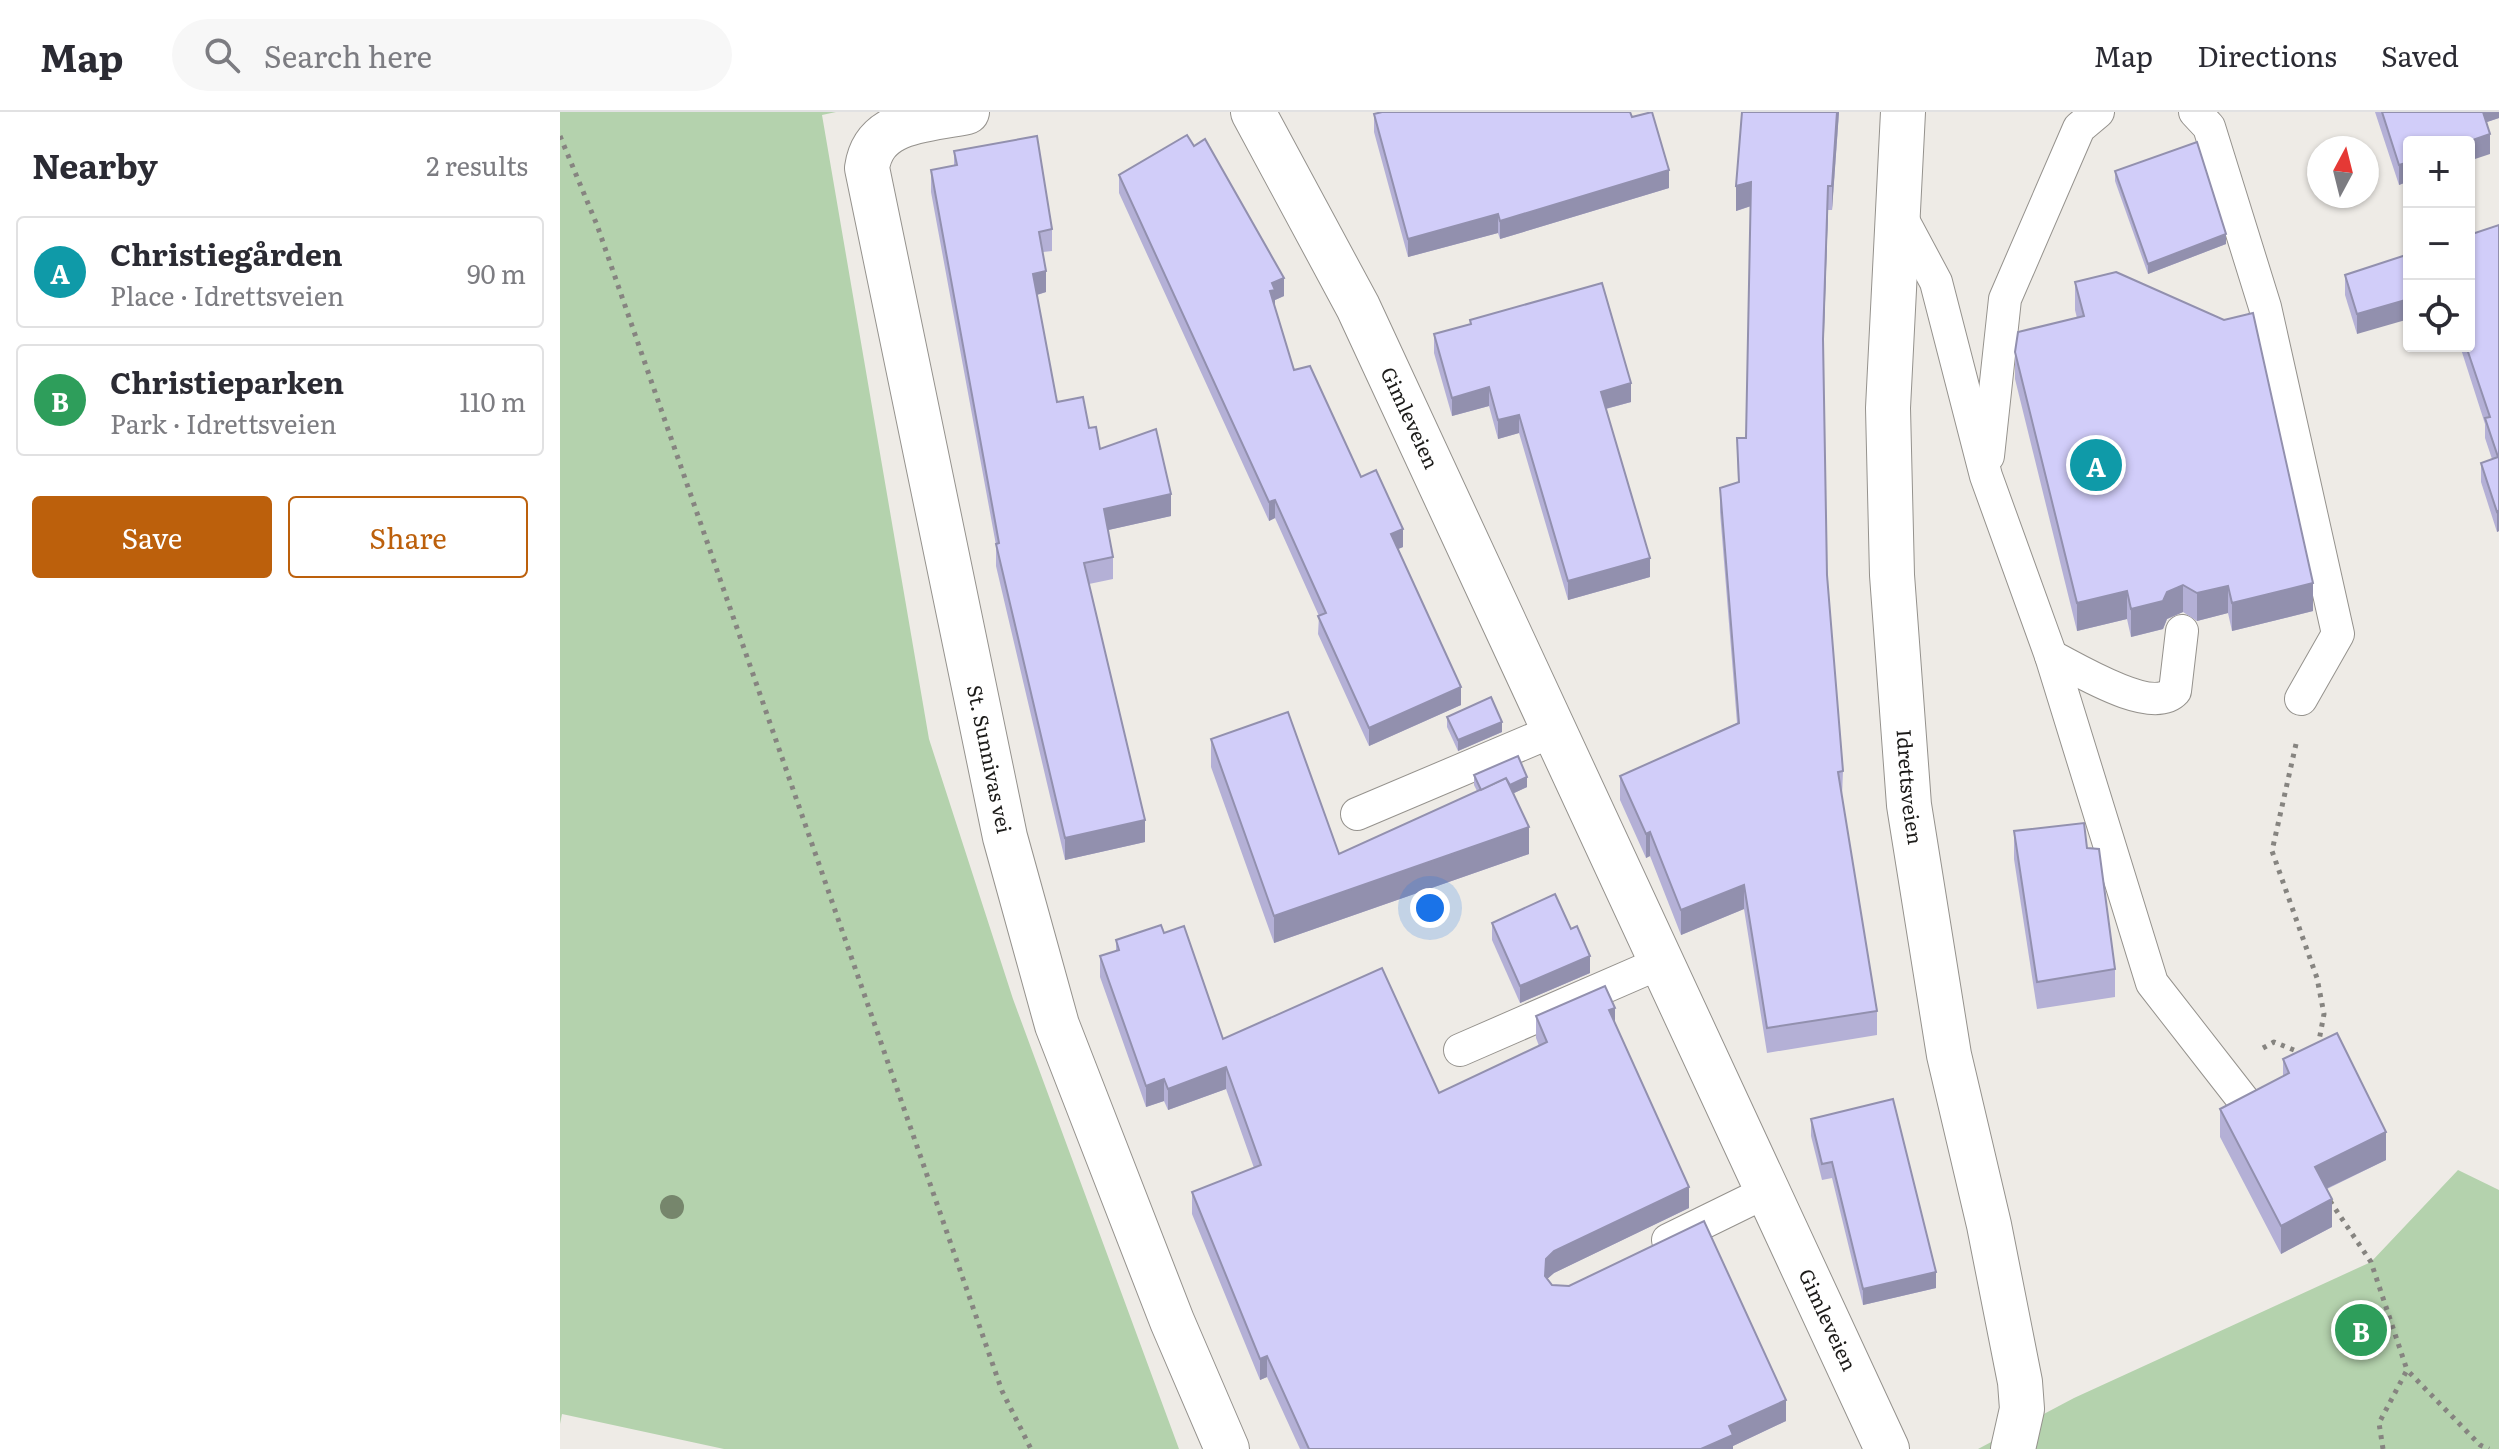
<!DOCTYPE html>
<html lang="en">
<head>
<meta charset="utf-8">
<style>
	body { margin:0; font-family:Literata,serif; background:#f7f7f7; color:#2b2b33 }
	.controls { position:absolute; right:24px; top:24px; display:grid; overflow:hidden; border-radius:8px; box-shadow:0 2px 6px #0004 }
	.controls button { width:72px; height:72px; display:grid; place-items:center; padding:0; border:0; border-bottom:2px solid #e1e1e2; background:#fff; color:#2b2b33; font:40px sans-serif }
	.compass { position:absolute; left:1747px; top:24px; width:72px; height:72px; border-radius:50%; background:#fff; box-shadow:0 2px 6px #0004; rotate:7deg }
	.you { position:absolute; left:870px; top:796px; width:28px; height:28px; margin:-20px; border:6px solid #fff; border-radius:50%; background:#1a73e8; box-shadow:0 0 0 12px #1a73e833 }
	.badge { display:grid; place-items:center; width:52px; height:52px; border-radius:50%; background:#bc600c; color:#fff; font-size:26px; font-weight:700 }
	.pin { position:absolute; translate:-50% -50%; border:4px solid #fff; box-shadow:0 2px 8px #0006 }
	.list { margin:0; padding:0; list-style:none }
	h2 { display:flex; justify-content:space-between; align-items:center; height:104px; margin:0; padding:0 32px; font-size:34px }
	h2 small { font-size:26px; font-weight:400; color:#7c7c81 }
	.list li { display:grid; grid-template-columns:52px 1fr auto; gap:24px; align-items:center; box-sizing:border-box; height:112px; margin:0 16px 16px; padding:0 16px; border:2px solid #e1e1e2; border-radius:8px }
	.list b { display:block; font-size:30px; white-space:nowrap }
	.list p { margin:0; font-size:26px; white-space:nowrap; color:#7c7c81 }
	.list em { font-size:26px; font-style:normal; color:#7c7c81 }
	.actions { display:flex; gap:16px; padding:24px 32px }
	.actions a { flex:1; padding:18px 0; border:2px solid #bc600c; border-radius:8px; text-align:center; font-size:28px; color:#bc600c }
	.actions .main { background:#bc600c; color:#fff }
	.icon { flex:none; width:44px; height:44px; fill:none; stroke:currentColor; stroke-width:2; stroke-linecap:round; stroke-linejoin:round }
	.map { position:relative; flex:none; width:1939px; height:1337px; overflow:hidden }
	header { display:flex; align-items:center; gap:48px; box-sizing:border-box; height:112px; padding:0 40px; background:#fff; border-bottom:2px solid #e1e1e2 }
	header strong { font-size:38px }
	nav { display:flex; gap:44px; margin-inline-start:auto; font-size:28px }
	.search { width:560px; height:72px; background:#f7f7f7; display:flex; align-items:center; gap:20px; box-sizing:border-box; padding:0 28px; border-radius:44px; color:#7c7c81; font-size:30px }
	main { display:flex }
	aside { flex:1; background:#fff }
	.map>svg:first-child { display:block }
</style>
</head>
<body>
<header>
<strong>Map</strong>
<div class="search"><svg class="icon" aria-label="search" viewBox="0 0 24 24"><circle cx="10" cy="10" r="6"/><path d="M15 15l6 6"/></svg>Search here</div>
<nav><a>Map</a><a>Directions</a><a>Saved</a></nav>
</header>
<main>
<aside>
<h2>Nearby<small>2 results</small></h2>
<ul class="list">
<li><span class="badge" style="background:#0f9aa8">A</span><div><b>Christiegården</b><p>Place · Idrettsveien</p></div><em>90 m</em></li>
<li><span class="badge" style="background:#2e9e5b">B</span><div><b>Christieparken</b><p>Park · Idrettsveien</p></div><em>110 m</em></li>
</ul>
<div class="actions"><a class="main">Save</a><a>Share</a></div>
</aside>
<div class="map">
<svg width="1939" height="1337" viewBox="0 0 1939 1337">
	<rect width="100%" height="100%" fill="#eeebe6"/>
	<g fill="#b4d2ad">
		<path d="M0 0H276L262 3 369 627 453 887 619 1337H164L2 1302 0 1312Z"/>
		<path d="M1898 1058 1939 1078V1337H1418L1514 1286 1811 1150Z"/>
	</g>
	<g fill="none" stroke-linecap="round" stroke-linejoin="round">
		<defs>
			<g id="lane">
				<path d="M1635 0 1649 15 1705 195 1778 522 1741 587"/>
				<path d="M1337 97 1376 170 1426 364 1491 544 1592 871 1684 989"/>
				<path d="M1428 344 1445 187 1519 16 1538 0"/>
				<path d="M1491 544C1517 557 1592 604 1615 579L1622 519"/>
				<path d="M797 702 993 619"/>
				<path d="M900 938 1100 851"/>
				<path d="M1108 1128 1206 1080"/>
			</g>
			<g id="street">
				<path id="s1" d="M407 0C366 9 314 7 307 56L445 725 497 913 612 1209 667 1337"/>
				<path id="s2" d="M693 0 798 195 1327 1337"/>
				<path id="s3" d="M1343 0 1328 296 1332 463 1349 693 1389 943 1429 1113 1460 1270 1462 1297 1453 1337"/>
			</g>
		</defs>
		<use href="#lane" stroke="#95928d" stroke-width="34"/>
		<use href="#street" stroke="#95928d" stroke-width="46"/>
		<g stroke="#868480" stroke-width="5" stroke-dasharray="4 6" stroke-linecap="butt">
			<path d="M0 24 37 113 442 1279 471 1337"/>
			<path d="M1736 632 1712 739 1757 866 1764 902 1758 934"/>
			<path d="M1703 936 1714 930 1744 942"/>
			<path d="M1770 1089 1811 1150 1847 1258"/>
			<path d="M1823 1337 1819 1311 1847 1258 1920 1333 1929 1337"/>
		</g>
		<use href="#lane" stroke="#fff" stroke-width="32"/>
		<use href="#street" stroke="#fff" stroke-width="44"/>
	</g>
	<circle fill="#76866c" cx="112" cy="1095" r="12"/>
	<g fill="#b4b0d6">
		<path d="M1182 0H1279L1272 98H1268L1263 242 1267 463 1283 659 1282 684 1317 899V923L1207 941 1184 797 1121 823 1090 744 1086 746 1060 688V664L1177 611 1160 400V376L1178 370 1177 326H1186L1191 94 1176 99Z"/>
		<path d="M1815 0H1939V6L1927 10 1930 42 1849 30V69L1839 73Z"/>
		<path d="M814 2 1072 5 1109 76 940 127 938 121 848 145 814 20Z"/>
		<path d="M394 39 492 117V139L483 140 486 180 477 183 497 290 529 316 540 337 611 404 548 418 553 445V467L529 472 585 730 505 748 436 454V433L371 80V58L394 54Z"/>
		<path d="M1555 59 1666 132 1588 162 1555 69Z"/>
		<path d="M559 63 724 184 715 188V195L734 258 843 435 838 437 901 593 809 634 758 522 759 504 715 406 709 409 559 81Z"/>
		<path d="M1939 113V419L1937 420 1921 370V351L1932 347 1925 326V312L1900 234H1909Z"/>
		<path d="M1849 142 1797 222 1785 183V163Z"/>
		<path d="M1515 170 1753 499 1672 519 1668 501 1637 509 1623 500 1607 507 1603 517 1571 525 1567 507 1517 519 1455 267V240L1517 206 1515 198Z"/>
		<path d="M910 208 1071 290 1046 297 1090 465 1008 488 959 321 938 327 929 294 892 304 874 241V222L910 212Z"/>
		<path d="M887 605 942 620 898 639 887 615Z"/>
		<path d="M651 627 779 742 917 679 914 673V663L967 675 954 681 969 742 714 831 651 655Z"/>
		<path d="M1454 719 1527 736 1555 857V885L1477 897 1454 747Z"/>
		<path d="M932 811 1030 861 960 891 932 828Z"/>
		<path d="M604 821 663 927 879 981 979 934 976 926V904L1055 912 1129 1096 994 1161 987 1167 992 1173 1226 1309 1173 1334V1337H740L707 1265 700 1268 632 1102V1080L694 1056 666 977 608 998 604 989 586 995 540 865V844L556 839V828Z"/>
		<path d="M1723 947 1826 1048 1767 1077 1772 1115 1721 1142 1660 1025V997L1723 964Z"/>
		<path d="M1251 1007 1376 1176 1303 1193 1272 1066 1262 1068 1251 1024Z"/>
	</g>
	<g fill="#9290ae">
		<path d="M1277 0H1279L1272 98V74Z"/>
		<path d="M1921 0H1939V6L1921 12Z"/>
		<path d="M1930 22V42L1909 49V30H1907Z"/>
		<path d="M1849 50V69L1839 73V53Z"/>
		<path d="M1109 58V76L940 127V109Z"/>
		<path d="M1191 70V94L1176 99V74Z"/>
		<path d="M1268 74V98L1263 252V227Z"/>
		<path d="M938 102V121L848 145V127Z"/>
		<path d="M1666 122V132L1588 162V152Z"/>
		<path d="M486 159V180L473 184V162Z"/>
		<path d="M724 166V184L715 188V196L710 179 712 171Z"/>
		<path d="M1849 187V207L1797 222V202Z"/>
		<path d="M1071 271V290L1041 298V280Z"/>
		<path d="M929 275V294L892 304V286Z"/>
		<path d="M959 303V321L938 327V308Z"/>
		<path d="M611 382V404L544 419V397Z"/>
		<path d="M715 388V406L709 409V390Z"/>
		<path d="M1939 399V419L1937 420V400Z"/>
		<path d="M843 417V435L831 440V422Z"/>
		<path d="M1090 446V465L1008 488V469Z"/>
		<path d="M1753 471V499L1672 519V491Z"/>
		<path d="M1623 473V500L1607 507 1603 517 1571 525V497Z"/>
		<path d="M1668 474V501L1637 509V481Z"/>
		<path d="M1567 479V507L1517 519V491Z"/>
		<path d="M901 575V593L809 634V616Z"/>
		<path d="M942 610V620L898 639V628Z"/>
		<path d="M967 665V675L924 695V684Z"/>
		<path d="M585 708V730L505 748V726Z"/>
		<path d="M969 715V742L714 831V804Z"/>
		<path d="M1090 720V744L1086 746V722Z"/>
		<path d="M1184 773V797L1121 823V798Z"/>
		<path d="M1030 844V861L960 891V874Z"/>
		<path d="M1055 896V917L1049 898Z"/>
		<path d="M666 955V977L608 998V977Z"/>
		<path d="M604 967V989L586 995V974Z"/>
		<path d="M1826 1020V1048L1755 1082V1055Z"/>
		<path d="M1129 1075V1096L994 1161 986 1168 985 1164 986 1147 994 1139Z"/>
		<path d="M1772 1087V1115L1721 1142V1114Z"/>
		<path d="M1376 1160V1176L1303 1193V1177Z"/>
		<path d="M707 1244V1265L700 1268V1247Z"/>
		<path d="M1226 1288V1309L1173 1334V1337H1141L1169 1314Z"/>
	</g>
	<g fill="#d1cdf9" stroke="#9290ae" stroke-width="2">
		<path d="M822 0H1070L1072 5 1092 0 1109 58 940 109 938 102 848 127 814 2Z"/>
		<path d="M1182 0H1277L1272 74H1268L1263 227 1267 463 1283 659 1278 660 1317 899 1207 916 1184 773 1121 798 1090 720 1086 722 1060 664 1179 611 1160 376 1179 370 1177 326H1186L1191 70 1176 74Z"/>
		<path d="M1822 0H1923L1930 22 1907 30H1849V50L1839 53Z"/>
		<path d="M627 23 634 34 645 27 724 166 712 171 715 178 710 179 734 258 750 254 801 365 816 358 843 417 831 422 901 575 809 616 758 504 766 501 715 388 709 390 559 63Z"/>
		<path d="M477 24 492 117 479 120 486 159 473 162 497 290 523 285 529 316 536 315 540 337 596 317 611 382 544 397 553 445 524 451 585 708 505 726 436 432 439 431 371 58 397 53 394 39Z"/>
		<path d="M1637 30 1666 122 1588 152 1555 59Z"/>
		<path d="M1939 113V399L1937 400 1921 351 1938 345 1925 306 1930 305 1906 234H1909V123Z"/>
		<path d="M1849 142V187L1797 202 1785 163Z"/>
		<path d="M1556 160 1664 208 1693 201 1753 471 1672 491 1668 474 1637 481 1623 473 1607 480 1603 489 1571 497 1567 479 1517 491 1455 240 1458 220 1524 204 1515 170Z"/>
		<path d="M1042 171 1071 271 1041 280 1090 446 1008 469 959 303 938 308 929 275 892 286 874 222 911 212 910 208Z"/>
		<path d="M931 585 942 610 898 628 887 605Z"/>
		<path d="M728 600 779 742 946 666 969 715 714 804 651 627Z"/>
		<path d="M958 644 967 665 950 673 946 666 921 678 914 663Z"/>
		<path d="M1524 711 1527 736 1539 737 1555 857 1477 870 1454 719Z"/>
		<path d="M995 782 1011 817 1017 814 1030 844 960 874 932 811Z"/>
		<path d="M601 813 604 821 624 814 663 927 822 856 879 981 987 930 976 904 1045 874 1055 896 1049 898 1129 1075 994 1139 986 1147 985 1164 992 1173 1009 1174 1144 1109 1226 1288 1169 1314 1173 1323 1141 1337H749L707 1244 700 1247 632 1080 701 1053 666 955 608 977 604 967 586 974 540 844 559 838 556 828Z"/>
		<path d="M1777 921 1826 1020 1755 1055 1772 1087 1721 1114 1660 997 1729 961 1723 947Z"/>
		<path d="M1333 987 1376 1160 1303 1177 1272 1050 1262 1052 1251 1007Z"/>
	</g>
	<g text-anchor="middle" stroke-width="7" stroke-linejoin="round" paint-order="stroke">
		<g font-size="20" fill="#1c1b19" stroke="#fff">
			<text dy="7" stroke="none"><textPath href="#s2" startOffset="344">Gimleveien</textPath></text>
			<text dy="7" stroke="none"><textPath href="#s1" startOffset="728">St. Sunnivas vei</textPath></text>
			<text dy="7" stroke="none"><textPath href="#s3" startOffset="676">Idrettsveien</textPath></text>
			<text dy="7" stroke="none"><textPath href="#s2" startOffset="1338">Gimleveien</textPath></text>
		</g>
	</g>
</svg>
<div class="controls">
<button>+</button>
<button>−</button>
<button><svg class="icon" aria-label="locate" viewBox="0 0 24 24"><circle cx="12" cy="12" r="6"/><path d="M12 2v4M12 18v4M2 12h4M18 12h4"/></svg></button>
</div>
<svg class="compass" viewBox="-18 -18 36 36"><path d="M0-13l5 13h-10z" fill="#e53935"/><path d="M0 13l5-13h-10z" fill="#7c7c81"/></svg>
<div class="you"></div>
<div class="pin badge" style="left:1536px;top:353px;background:#0f9aa8">A</div>
<div class="pin badge" style="left:1801px;top:1218px;background:#2e9e5b">B</div>
</div>
</main>
</body>
</html>
